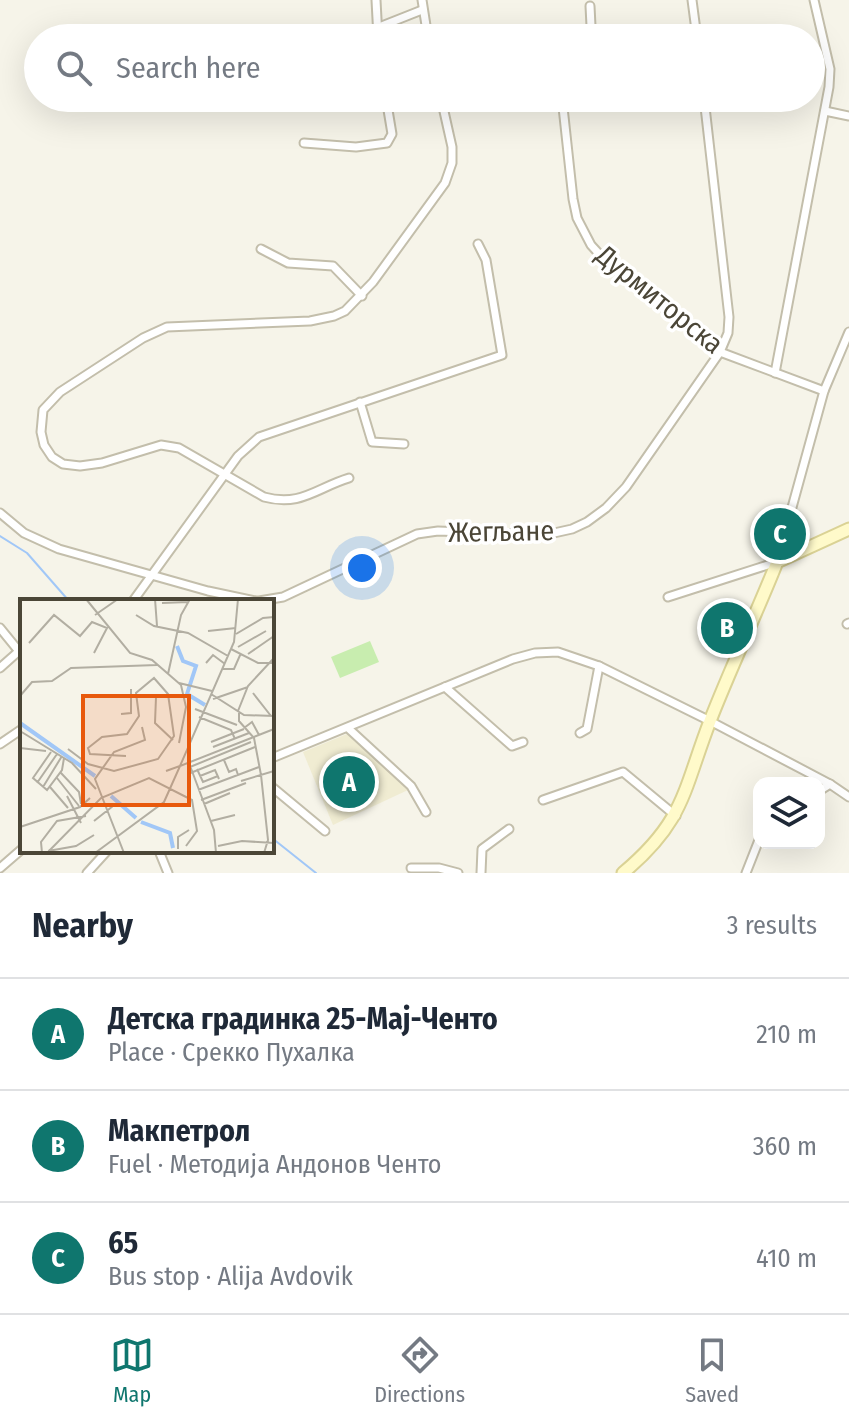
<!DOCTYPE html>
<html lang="en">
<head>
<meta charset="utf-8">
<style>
	body { margin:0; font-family:"Fira Sans Condensed",sans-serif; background:#f2f2f3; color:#1f2937 }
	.controls { position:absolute; right:24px; bottom:24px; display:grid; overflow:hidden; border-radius:16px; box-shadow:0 8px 32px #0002 }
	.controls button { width:72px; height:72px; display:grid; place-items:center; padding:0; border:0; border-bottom:2px solid #e0e1e3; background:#fff; color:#1f2937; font:40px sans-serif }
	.you { position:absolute; left:362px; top:568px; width:28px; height:28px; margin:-20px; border:6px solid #fff; border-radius:50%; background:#1a73e8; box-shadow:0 0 0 12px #1a73e833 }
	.badge { display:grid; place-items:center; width:52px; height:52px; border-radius:50%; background:#0f766e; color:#fff; font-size:26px; font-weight:700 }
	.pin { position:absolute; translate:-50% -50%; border:4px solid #fff; box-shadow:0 2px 8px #0006 }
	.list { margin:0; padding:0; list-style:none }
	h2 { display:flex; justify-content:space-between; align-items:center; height:104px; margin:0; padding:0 32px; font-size:34px }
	h2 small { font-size:26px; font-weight:400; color:#747a83 }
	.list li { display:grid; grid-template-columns:52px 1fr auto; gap:24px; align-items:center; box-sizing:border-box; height:112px; padding:0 32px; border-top:2px solid #e0e1e3 }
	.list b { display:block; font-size:30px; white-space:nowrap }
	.list p { margin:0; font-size:26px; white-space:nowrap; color:#747a83 }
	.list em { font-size:26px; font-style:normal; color:#747a83 }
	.icon { flex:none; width:44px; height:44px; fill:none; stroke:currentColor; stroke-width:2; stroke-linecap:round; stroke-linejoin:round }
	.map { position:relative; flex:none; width:849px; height:873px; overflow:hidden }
	.search { position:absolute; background:#fff; box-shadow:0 8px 32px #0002; left:24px; right:24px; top:24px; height:88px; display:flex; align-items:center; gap:20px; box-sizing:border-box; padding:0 28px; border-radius:44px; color:#747a83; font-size:30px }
	.sheet { height:440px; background:#fff }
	nav { display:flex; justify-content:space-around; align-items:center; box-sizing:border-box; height:112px; border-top:2px solid #e0e1e3; background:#fff; font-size:22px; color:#747a83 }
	nav a { display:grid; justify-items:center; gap:4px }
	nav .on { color:#0f766e }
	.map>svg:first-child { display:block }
</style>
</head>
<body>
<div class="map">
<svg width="849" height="873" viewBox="0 0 849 873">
	<rect width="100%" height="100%" fill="#f6f4e9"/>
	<path fill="#f0ecd2" d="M347 734 408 790 333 825 303 752Z"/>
	<path fill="#c8edaf" d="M370 641 379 662 340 678 331 657Z"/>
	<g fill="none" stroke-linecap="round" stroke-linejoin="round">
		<g stroke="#a1c7f7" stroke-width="2">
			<path d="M0 536 27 553 69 601"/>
			<path d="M272 838 316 873"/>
		</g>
		<defs>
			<g id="minor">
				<path d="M376 0 378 38"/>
				<path d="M422 0 428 38"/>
				<path d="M692 0 697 38"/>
				<path d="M379 27 422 10"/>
				<path d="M586 38 591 26 590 6"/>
				<path d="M562 98 573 199 577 218 591 245 612 268 720 352 824 391"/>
				<path d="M825 111 849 116"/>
				<path d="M304 143 356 147 387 143 392 134 386 98"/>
				<path d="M261 249 288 263 333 266 362 296"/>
				<path d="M775 373 829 87 830 69 814 0"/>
				<path d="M360 402 372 442 404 444"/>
				<path d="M349 478C316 488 301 507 264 497L179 448 161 445 102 463 80 466 63 464 52 457 44 445 41 432 43 410 60 392 143 338 167 327 310 321 334 316 345 311 373 282 445 183 452 163V147L441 98"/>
				<path d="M0 513 24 533 59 549 208 591 256 601"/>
				<path d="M668 597 777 562 824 391 849 332"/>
				<path d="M133 601 238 456 259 437 502 355 486 260 478 244"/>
				<path d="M259 601 283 597 417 534 438 531 545 535 572 529 587 522 606 508 626 487 720 352 728 333 729 317 704 98"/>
				<path d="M847 624 849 623"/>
				<path d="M0 628 22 655"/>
				<path d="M0 668 19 651"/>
				<path d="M445 687 512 746 523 742"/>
				<path d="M348 728 411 786 426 812"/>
				<path d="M580 733 587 729 599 666"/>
				<path d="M0 744 22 729"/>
				<path d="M272 758 513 659 535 653 558 652 599 666 710 721 830 784 849 797"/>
				<path d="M272 787 325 831"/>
				<path d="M819 791 830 784"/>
				<path d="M543 800 623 772 676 816"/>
				<path d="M159 851 168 873"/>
				<path d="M0 868 22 849"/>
				<path d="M411 868H439L458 873"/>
				<path d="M87 873 107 851"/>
				<path d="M481 873 482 849 509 829"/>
				<path d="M746 873 759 840"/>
			</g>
			<path id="secondary" d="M623 873C685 821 683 791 710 721 731 667 756 615 777 562L849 529"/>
		</defs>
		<use href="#minor" stroke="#c3beab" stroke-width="11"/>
		<use href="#secondary" stroke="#dad295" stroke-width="15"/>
		<use href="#minor" stroke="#fff" stroke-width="7"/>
		<use href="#secondary" stroke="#fffaca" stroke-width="11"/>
	</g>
	<g text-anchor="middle" stroke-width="7" stroke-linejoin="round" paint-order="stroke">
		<g font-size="28" fill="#4b4637" stroke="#fff">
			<text transform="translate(660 299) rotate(39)" y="10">Дурмиторска</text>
			<text transform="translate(501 531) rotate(-1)" y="10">Жегљане</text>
		</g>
	</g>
	<g transform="translate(20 599)">
		<rect width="254" height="254" fill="#f6f4e9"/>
		<path fill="none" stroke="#a1c7f7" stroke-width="4" d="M157 47 163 62 176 67 167 95 185 106M0 124 75 177M91 197 116 219M121 223 150 234 153 249"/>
		<path fill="none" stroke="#b2aea2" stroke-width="2" d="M66 0 110 54 132 61 161 86 166 108 159 144M135 0 137 27M142 4 168 3M75 16 98 0M116 16 134 27 168 34 208 57M188 32 216 29M216 35 243 19 254 18M9 44 34 16 60 37 72 23 87 29 74 54M218 48 246 32M211 50 238 64H253M228 55 254 37M186 64 193 56 205 65M202 70H214L221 54M148 75 161 16 170 0M159 84 192 92M233 94 251 117M191 95 224 116 254 117M0 97 12 83 32 82 51 69 137 66M136 98 135 124 153 141M193 100 228 88M175 110 217 126M218 112 228 87 254 59M219 114V122L234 139 241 176 248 241 244 254M101 115 111 114V90M179 118 211 131 215 140M224 129 232 123 239 136M0 132 52 164 76 190M191 143 224 130M193 148 229 134M0 149 26 152M48 150 68 165 94 172 138 160 154 137 148 95 134 79 116 94 119 117 107 135 82 138 68 149 70 155 106 157M31 153 13 179 27 191 42 171 44 159M204 161 209 173 216 170 218 176M169 164 194 231 196 254M170 168 231 143M177 170 183 183 198 177M146 172 160 167 214 43 218 0M41 174 59 193 61 205M168 175 235 148M180 177 195 171 199 180M37 179 59 207M221 182 254 172M17 184 37 155M23 188 42 157M30 188 48 209M178 191 239 168M47 197 61 224M181 201 226 184M184 205 210 194M74 222 93 207M191 222 215 216M0 228 60 208 70 199M198 247 222 242 254 244M158 250V238L169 231M28 252 56 247 74 236M22 254 21 243 37 222 66 217M27 254 81 199 129 179 172 201 177 232 166 247M75 254 144 203 160 167 254 130M104 254 75 180 94 153 125 141 122 128"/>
		<path fill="#e8590c" fill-opacity="0.15" stroke="#e8590c" stroke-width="4" d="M63 97H169V206H63Z"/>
		<rect width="254" height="254" fill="none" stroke="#4b4637" stroke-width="4"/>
	</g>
</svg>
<div class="controls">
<button><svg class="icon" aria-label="layers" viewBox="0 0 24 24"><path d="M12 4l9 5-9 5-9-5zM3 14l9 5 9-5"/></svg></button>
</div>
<div class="you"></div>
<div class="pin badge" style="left:349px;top:782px">A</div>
<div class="pin badge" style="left:727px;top:628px">B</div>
<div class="pin badge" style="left:780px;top:534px">C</div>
<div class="search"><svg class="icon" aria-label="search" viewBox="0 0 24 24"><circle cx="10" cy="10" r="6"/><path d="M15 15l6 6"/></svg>Search here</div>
</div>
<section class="sheet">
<h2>Nearby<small>3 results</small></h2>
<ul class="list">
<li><span class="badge">A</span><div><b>Детска градинка 25-Мај-Ченто</b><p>Place · Срекко Пухалка</p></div><em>210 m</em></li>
<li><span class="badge">B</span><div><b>Макпетрол</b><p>Fuel · Методија Андонов Ченто</p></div><em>360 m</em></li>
<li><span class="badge">C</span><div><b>65</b><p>Bus stop · Alija Avdovik</p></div><em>410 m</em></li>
</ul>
</section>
<nav>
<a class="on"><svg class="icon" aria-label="map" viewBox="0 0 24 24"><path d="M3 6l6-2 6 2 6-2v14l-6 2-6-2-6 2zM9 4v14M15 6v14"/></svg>Map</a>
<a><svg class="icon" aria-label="directions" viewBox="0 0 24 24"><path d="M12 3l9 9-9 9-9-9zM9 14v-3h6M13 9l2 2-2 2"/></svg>Directions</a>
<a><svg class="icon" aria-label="saved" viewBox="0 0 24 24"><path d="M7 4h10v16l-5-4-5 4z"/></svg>Saved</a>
</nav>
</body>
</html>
